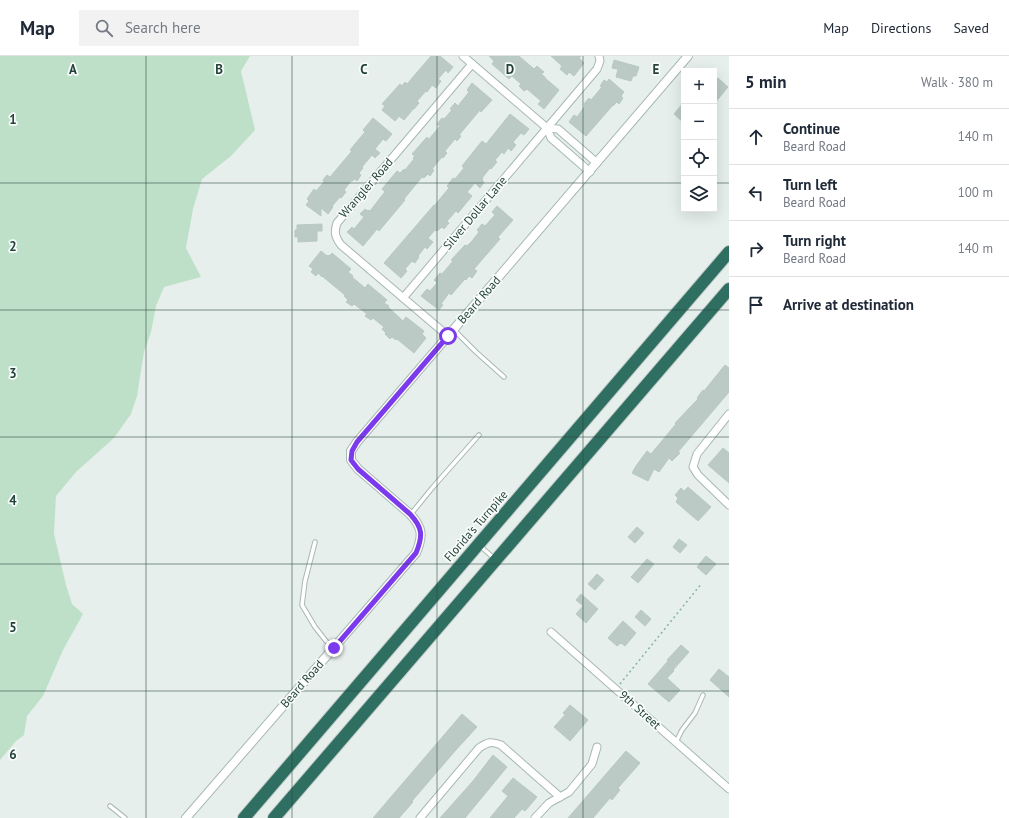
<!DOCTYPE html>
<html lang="en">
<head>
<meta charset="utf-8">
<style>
	body { margin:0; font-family:"PT Sans",sans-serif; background:#f2f2f3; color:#1f2937 }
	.controls { position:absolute; right:12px; top:12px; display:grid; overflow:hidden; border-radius:0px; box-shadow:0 4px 16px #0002 }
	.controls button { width:36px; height:36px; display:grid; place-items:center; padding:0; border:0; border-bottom:1px solid #e0e1e3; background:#fff; color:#1f2937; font:20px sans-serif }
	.stop { position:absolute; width:12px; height:12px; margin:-9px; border:3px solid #7c3aed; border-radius:50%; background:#fff }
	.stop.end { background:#7c3aed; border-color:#fff; box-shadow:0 1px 4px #0008 }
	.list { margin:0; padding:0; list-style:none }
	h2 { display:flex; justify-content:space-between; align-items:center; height:52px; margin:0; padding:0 16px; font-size:17px }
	h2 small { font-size:13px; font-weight:400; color:#747a83 }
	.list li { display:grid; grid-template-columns:26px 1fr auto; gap:12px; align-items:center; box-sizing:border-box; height:56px; padding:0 16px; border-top:1px solid #e0e1e3 }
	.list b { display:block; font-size:15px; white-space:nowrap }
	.list p { margin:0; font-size:13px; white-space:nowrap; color:#747a83 }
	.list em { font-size:13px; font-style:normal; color:#747a83 }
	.icon { flex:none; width:22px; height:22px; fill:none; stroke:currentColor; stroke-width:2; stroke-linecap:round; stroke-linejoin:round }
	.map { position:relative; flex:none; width:729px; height:762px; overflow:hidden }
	header { display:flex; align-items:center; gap:24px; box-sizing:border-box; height:56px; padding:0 20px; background:#fff; border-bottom:1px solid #e0e1e3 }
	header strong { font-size:19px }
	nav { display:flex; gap:22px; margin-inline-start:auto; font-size:14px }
	.search { width:280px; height:36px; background:#f2f2f3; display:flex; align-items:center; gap:10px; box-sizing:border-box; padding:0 14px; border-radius:0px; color:#747a83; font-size:15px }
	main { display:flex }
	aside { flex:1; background:#fff }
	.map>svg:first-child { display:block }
</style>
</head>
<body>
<header>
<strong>Map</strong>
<div class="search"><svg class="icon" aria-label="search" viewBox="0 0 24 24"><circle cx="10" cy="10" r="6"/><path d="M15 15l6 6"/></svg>Search here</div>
<nav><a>Map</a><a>Directions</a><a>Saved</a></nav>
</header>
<main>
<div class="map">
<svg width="729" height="762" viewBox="0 0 729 762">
	<rect width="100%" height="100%" fill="#e6efeb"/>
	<path fill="#bfe0c8" d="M0 0H250L241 15 255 74 231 100 202 123 193 153 186 192 201 221 164 231 156 250 151 276 144 296 137 340 131 358 114 382 76 416 56 440 54 478 66 529 72 548 83 558 63 594 43 640 27 660 24 679 16 685 0 704Z"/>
	<g fill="#bbcac4" stroke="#b8c9c2">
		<path d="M431 0H440L453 11 448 17 446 14 438 23 441 25 436 32 432 29 427 36 426 35 417 45 419 47 414 53V52L404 64 399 60 395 65 382 54 385 50 382 48 400 28 402 30 405 26 407 28Z"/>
		<path d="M489 0H519L534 13 537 10 544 16 541 18 545 21V22L559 34 544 53 538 48 541 45 527 33 524 35 519 30 521 28 512 20 509 23 492 8 494 5Z"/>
		<path d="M551 0H581L579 2 584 7 574 20 569 16 567 19 560 13 562 10Z"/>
		<path d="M614 4 639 11 636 20H633L631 25 616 21 618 13 612 12Z"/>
		<path d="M718 22 728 31 714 48V27Z"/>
		<path d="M609 23 624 36 621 40 623 42 619 48 617 46 613 50V49L586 80 569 66 574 59 577 61 585 50 584 48 589 42 591 44 602 31 600 30 604 24 607 26Z"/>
		<path d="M472 27 492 44 481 56 480 54 459 79 461 80 457 85 455 83 445 95 447 97 443 102 442 101 432 113 434 114 430 120 428 118 424 122 422 121 404 143 405 144 379 175 377 173 363 190 347 176 352 171 354 173 364 161 360 158 365 153 368 155 369 154 370 155 384 137 385 136 382 133 397 115 400 117 404 113 405 114 414 103 413 102 415 100 412 98 427 81 429 83 440 70 437 68 442 62 444 63 452 54 450 53 455 47 458 50 469 36 467 34Z"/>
		<path d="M684 46V67L674 58Z"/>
		<path d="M510 58 529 73 524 79 521 77 513 86 516 89 511 95 508 92 504 98 502 96 495 104 497 106 491 113 490 112 482 122H483L482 124 484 126 480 132 475 127 467 136 472 140 458 157 456 155 447 165 449 167 444 173 442 171 437 175 435 174 428 182 433 186 427 193 425 191 418 200 419 201 415 207 412 205 405 213 407 215 401 222 384 207 434 149V150L449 132 447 130 453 122 455 123 464 112 462 110 482 85 486 88Z"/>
		<path d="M373 62 392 78 386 85 383 83 375 93 380 97 375 102 372 99 362 111 363 112 359 117 361 119 357 125 355 123 352 125H351L344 134 346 136 341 142 340 141 332 150 333 151 328 158 321 152V160L306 149 309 145 307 143 314 133 316 135 324 126 323 124 327 119 330 121 352 95 350 94 365 76 363 74Z"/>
		<path d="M497 150 513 164 498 181 500 183 474 213 477 215 472 222 469 220 466 224 465 223 451 239 449 237 441 248 443 249 439 254 421 240 427 233 430 235 437 227 434 224 440 217 442 218 453 205 451 204 465 189 467 190 472 185 479 176 477 174 482 168 485 170 495 159 492 156Z"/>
		<path d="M322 168V175H317V185L298 186V181H295V174H297V169Z"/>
		<path d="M321 195 327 200 328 199 329 200 332 197 351 213 348 216 353 220 352 221 365 232 368 228 387 244 384 247 389 250 388 251 403 265 406 261 424 275 422 278 426 282 414 297 397 283 396 284 392 281 390 283 385 278 386 277 382 273 384 271 373 262 371 264 365 260 367 258 358 251 354 248 352 250 346 246 348 244 344 240 345 239 322 220V221L318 217 316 220 311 216 313 213 309 210Z"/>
		<path d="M725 309 729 312V336L678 396 680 397 672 405 669 402 659 416 654 413 648 425 632 417 636 410 647 395 651 398 676 368 675 367 698 343 697 342 703 334 704 335Z"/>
		<path d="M723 392 729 397V427L708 409Z"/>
		<path d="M688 431 711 451 698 465 676 446 678 442 675 439 681 432 684 435Z"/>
		<path d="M637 471 644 477 635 487 628 481Z"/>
		<path d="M679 483 687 489 680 497 673 491Z"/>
		<path d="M706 500 716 508 706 519 697 511Z"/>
		<path d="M647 503 654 508 638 527 631 521Z"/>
		<path d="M597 518 604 524 595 534 588 528Z"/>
		<path d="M581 538 598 553 586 567 576 558 583 550 576 544Z"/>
		<path d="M641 554 651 563 645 570 635 561Z"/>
		<path d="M623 565 636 577 625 590 621 587 617 590 608 582Z"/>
		<path d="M681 589 689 596 673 614 674 615 667 622 680 634 669 646 648 628 668 605 667 604Z"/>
		<path d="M719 613 729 621V641L710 624Z"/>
		<path d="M570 649 588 664 570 685 554 671 565 659 563 657Z"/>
		<path d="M462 658 477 671 455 695 412 745 413 746 399 762H373Z"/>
		<path d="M626 695 640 707 618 732 620 734 612 744 610 742 593 762H568Z"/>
		<path d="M493 699 507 711 465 762H440L473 725Z"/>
		<path d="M513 722 537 741 525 755 522 753 514 762H490L508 740 502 735Z"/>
	</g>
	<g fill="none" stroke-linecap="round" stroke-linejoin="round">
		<defs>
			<g id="service">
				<path d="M454 274 476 296 504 321"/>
				<path d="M411 458 433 431 479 379"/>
				<path d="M315 486 305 525 302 549 315 571 326 585 333 591"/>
				<path d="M480 490 495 503"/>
				<path d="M676 686 682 674 695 657 703 639"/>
				<path d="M110 750 125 762"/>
			</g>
			<g id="minor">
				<path d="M463 0 547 72 551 82 590 116"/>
				<path d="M547 72 558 73 597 107"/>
				<path d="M403 242 547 72 597 13 600 5 599 0"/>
				<path d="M448 280 341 189C335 181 334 176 337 167L472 8"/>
				<path d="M729 358 697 398 693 411 698 419 729 449"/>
				<path d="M551 576 729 733"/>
				<path d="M420 762 479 692C488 686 491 685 501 689L560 741"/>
				<path d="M535 762 549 747 569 736 592 708 597 691"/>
			</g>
			<path id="tertiary" d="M186 762 416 497C423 480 423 472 410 458L358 413 351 404V395L357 386 688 0"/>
			<g id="motorway">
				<path d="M244 762 729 196"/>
				<path d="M274 762 729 233"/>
			</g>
		</defs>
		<use href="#service" stroke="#a8b8b2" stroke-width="5.5"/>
		<use href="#minor" stroke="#a8b8b2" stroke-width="9"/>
		<use href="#tertiary" stroke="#a8b8b2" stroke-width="10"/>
		<use href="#motorway" stroke="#c2cac8" stroke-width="14"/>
		<path stroke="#86b3a5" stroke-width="1.5" stroke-dasharray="2 3" stroke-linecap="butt" d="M620 628 702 527"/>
		<use href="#service" stroke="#fff" stroke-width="3.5"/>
		<use href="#minor" stroke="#fff" stroke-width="7"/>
		<use href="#tertiary" stroke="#fff" stroke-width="8"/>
		<use href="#motorway" stroke="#2f6f62" stroke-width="12"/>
	</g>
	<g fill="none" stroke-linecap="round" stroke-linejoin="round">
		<path stroke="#7c3aed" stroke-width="5" d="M334 592 416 497C423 480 423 472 410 458L358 413 351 404 352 395 357 386 448 280"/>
	</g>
	<path fill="none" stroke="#24423a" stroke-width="1" stroke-opacity="0.55" d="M146 0V762M292 0V762M437 0V762M583 0V762M0 127H684M714 127H729M0 254H729M0 381H729M0 508H729M0 635H729"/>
	<g text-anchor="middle" stroke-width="3.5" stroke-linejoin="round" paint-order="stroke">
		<g font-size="12" fill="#24423a" stroke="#f7fbf9">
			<text transform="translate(366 132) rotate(-49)" y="4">Wrangler Road</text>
			<text transform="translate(475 157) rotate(-50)" y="4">Silver Dollar Lane</text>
			<text transform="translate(479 244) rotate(-49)" y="4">Beard Road</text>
			<text transform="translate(476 470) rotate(-49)" y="4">Florida's Turnpike</text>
			<text transform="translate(302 628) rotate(-49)" y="4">Beard Road</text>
			<text transform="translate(640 654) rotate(42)" y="4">9th Street</text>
		</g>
	</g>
	<g font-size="13" text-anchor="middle" font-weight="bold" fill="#24423a" stroke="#f7fbf9" stroke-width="3.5" stroke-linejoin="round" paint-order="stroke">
		<text x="73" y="18">A</text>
		<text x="219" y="18">B</text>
		<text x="364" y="18">C</text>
		<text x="510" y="18">D</text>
		<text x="656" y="18">E</text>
		<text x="13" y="68">1</text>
		<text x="13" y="195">2</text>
		<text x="13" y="322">3</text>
		<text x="13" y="449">4</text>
		<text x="13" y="576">5</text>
		<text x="13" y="703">6</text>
	</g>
</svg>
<div class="controls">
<button>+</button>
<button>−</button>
<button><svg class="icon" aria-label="locate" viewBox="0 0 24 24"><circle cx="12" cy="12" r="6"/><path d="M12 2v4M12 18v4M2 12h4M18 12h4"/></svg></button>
<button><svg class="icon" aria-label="layers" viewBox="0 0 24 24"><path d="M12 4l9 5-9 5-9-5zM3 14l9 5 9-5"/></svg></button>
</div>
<div class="stop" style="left:448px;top:280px"></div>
<div class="stop end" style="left:334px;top:592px"></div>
</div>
<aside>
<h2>5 min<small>Walk · 380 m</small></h2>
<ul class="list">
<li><svg class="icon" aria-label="ahead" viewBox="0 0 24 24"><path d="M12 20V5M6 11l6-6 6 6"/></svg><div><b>Continue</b><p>Beard Road</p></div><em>140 m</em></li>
<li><svg class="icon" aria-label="left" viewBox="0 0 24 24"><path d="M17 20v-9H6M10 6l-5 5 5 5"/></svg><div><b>Turn left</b><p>Beard Road</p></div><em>100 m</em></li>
<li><svg class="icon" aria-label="right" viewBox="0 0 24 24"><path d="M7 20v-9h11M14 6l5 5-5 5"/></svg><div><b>Turn right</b><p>Beard Road</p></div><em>140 m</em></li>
<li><svg class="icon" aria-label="arrive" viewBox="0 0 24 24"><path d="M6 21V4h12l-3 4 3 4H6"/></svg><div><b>Arrive at destination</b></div></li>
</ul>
</aside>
</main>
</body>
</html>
